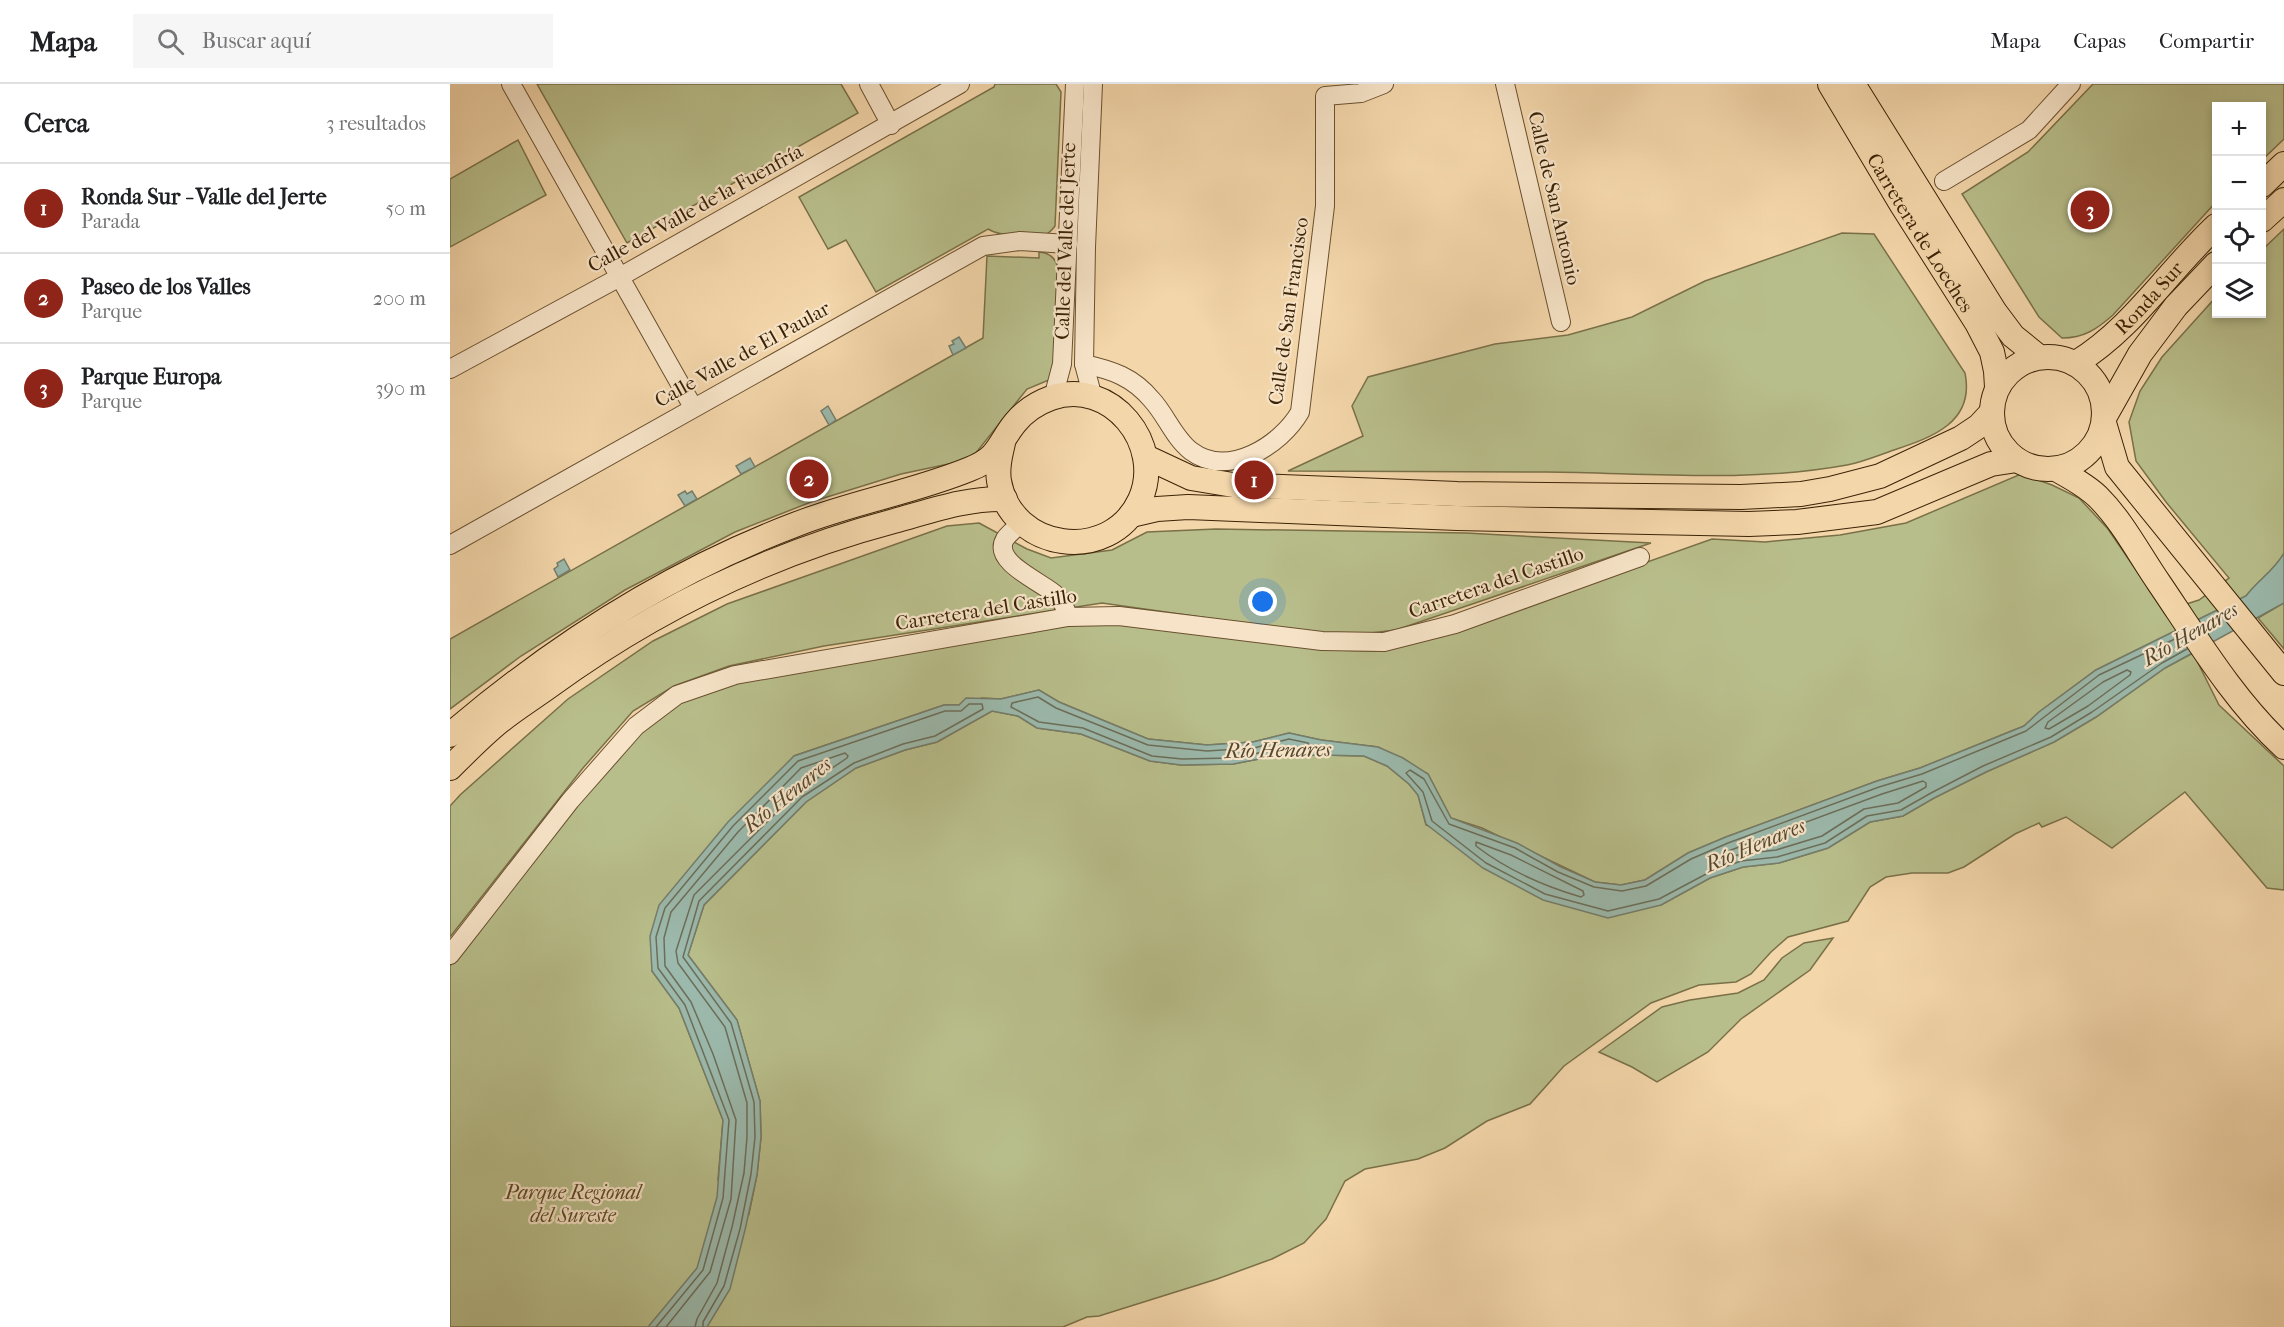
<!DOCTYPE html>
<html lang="es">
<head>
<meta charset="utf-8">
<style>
	body { margin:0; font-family:"IM FELL French Canon",serif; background:#f6f6f6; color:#202124 }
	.controls { position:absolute; right:18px; top:18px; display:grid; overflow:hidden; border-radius:0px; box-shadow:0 3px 9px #0003 }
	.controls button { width:54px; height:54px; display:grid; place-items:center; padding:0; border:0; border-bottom:2px solid #e0e0e0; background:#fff; color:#202124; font:30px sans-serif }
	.you { position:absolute; left:813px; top:518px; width:21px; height:21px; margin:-15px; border:4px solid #fff; border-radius:50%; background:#1a73e8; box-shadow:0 0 0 9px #1a73e833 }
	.badge { display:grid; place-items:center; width:39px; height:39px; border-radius:50%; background:#8f2418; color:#fff; font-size:20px; font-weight:700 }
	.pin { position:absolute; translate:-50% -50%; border:3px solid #fff; box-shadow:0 2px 6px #0006 }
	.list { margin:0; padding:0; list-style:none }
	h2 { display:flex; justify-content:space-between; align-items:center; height:78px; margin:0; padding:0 24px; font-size:26px }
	h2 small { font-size:20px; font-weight:400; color:#757577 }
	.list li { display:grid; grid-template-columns:39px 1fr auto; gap:18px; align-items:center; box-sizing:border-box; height:90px; padding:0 24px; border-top:2px solid #e0e0e0 }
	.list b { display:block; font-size:22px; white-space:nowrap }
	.list p { margin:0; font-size:20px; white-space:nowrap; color:#757577 }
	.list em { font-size:20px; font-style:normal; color:#757577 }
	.icon { flex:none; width:33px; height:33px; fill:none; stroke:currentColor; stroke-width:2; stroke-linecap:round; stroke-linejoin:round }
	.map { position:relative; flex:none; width:1834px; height:1243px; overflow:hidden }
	header { display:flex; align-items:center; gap:36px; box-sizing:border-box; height:84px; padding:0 30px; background:#fff; border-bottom:2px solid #e0e0e0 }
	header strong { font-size:28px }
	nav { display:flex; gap:33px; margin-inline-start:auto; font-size:21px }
	.search { width:420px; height:54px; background:#f6f6f6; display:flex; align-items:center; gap:15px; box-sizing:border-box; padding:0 21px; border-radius:0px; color:#757577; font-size:22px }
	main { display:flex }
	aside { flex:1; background:#fff }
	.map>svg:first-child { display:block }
</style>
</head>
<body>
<header>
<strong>Mapa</strong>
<div class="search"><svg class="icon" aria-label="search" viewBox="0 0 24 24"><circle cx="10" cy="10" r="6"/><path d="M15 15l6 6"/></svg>Buscar aquí</div>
<nav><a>Mapa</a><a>Capas</a><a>Compartir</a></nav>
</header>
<main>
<aside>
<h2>Cerca<small>3 resultados</small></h2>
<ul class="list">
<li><span class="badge">1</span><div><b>Ronda Sur - Valle del Jerte</b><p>Parada</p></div><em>50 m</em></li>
<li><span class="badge">2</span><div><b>Paseo de los Valles</b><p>Parque</p></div><em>200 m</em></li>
<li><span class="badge">3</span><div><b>Parque Europa</b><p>Parque</p></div><em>390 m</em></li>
</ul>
</aside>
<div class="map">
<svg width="1834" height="1243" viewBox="0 0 1834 1243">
	<rect width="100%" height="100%" fill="#f3d6aa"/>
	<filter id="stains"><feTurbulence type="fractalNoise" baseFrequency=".00333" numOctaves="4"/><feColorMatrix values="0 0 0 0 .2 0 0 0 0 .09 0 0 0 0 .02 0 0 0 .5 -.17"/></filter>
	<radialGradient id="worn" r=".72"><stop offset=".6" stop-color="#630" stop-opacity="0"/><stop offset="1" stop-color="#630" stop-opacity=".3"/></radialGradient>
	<g fill="#b8be8b" stroke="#7a7048" stroke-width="1.5">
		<path d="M87 0H391L408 29 177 159Z"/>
		<path d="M545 0H606L611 8 605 142C602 146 599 150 594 151 581 155 549 152 538 145L426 208 396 156 378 165 349 113 544 3Z"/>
		<path d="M1643 0H1834V55L1812 76V22H1766V118L1663 231C1647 245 1634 254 1612 254L1589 233 1512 110 1578 68Z"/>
		<path d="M68 56 96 111 0 163V95Z"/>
		<path d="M1834 145V469C1824 487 1808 496 1796 512L1646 586 1589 628 1574 642 1470 684 1427 697 1276 753 1238 769 1195 796 1171 801 1145 798 1032 744 1001 734 978 690 928 663 871 656 839 649 803 658 757 661 698 655 609 618 589 606 551 615 532 614 509 621H494L344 672 202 887 229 924 273 1036 268 1096 299 1130 307 1091 311 1053 310 1017 287 936 238 871 254 821 356 718 406 684 455 666 487 658 542 627 568 632 587 644 631 650 700 677 731 681 783 680 825 672 872 671 914 672 937 682 959 700 968 711 976 741 1211 821 1260 794 1293 783 1329 779 1378 764 1420 738 1453 732 1484 714 1536 688 1604 658 1646 633 1715 584 1743 569 1769 621 1834 682V806L1817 804 1735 708 1662 764 1616 733 1592 743 1589 739 1565 750 1514 783 1498 789H1462L1436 793 1420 803 1398 837 1338 853 1321 868 1301 890 1286 898 1249 901 1201 919 1114 982 1080 1020 1037 1037 995 1064 968 1075 915 1085 895 1097 876 1135 854 1159 822 1175 767 1195 649 1232 637 1233 613 1243H0V882L67 794 191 645 235 616 288 599 615 541 660 538 881 566 924 567 986 553 1262 455 1315 458 1390 451 1456 439 1571 390 1602 401 1629 414 1658 445 1714 527 1749 516 1779 494 1716 418 1686 377 1679 338 1690 307 1712 273 1766 213V230H1812V166Z"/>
		<path d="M1392 149 1424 150 1515 289C1525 338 1483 353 1444 366 1429 371 1413 378 1397 381 1298 399 1197 389 1097 388 1011 388 925 387 838 387L913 352 902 322 918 293 1045 260 1118 251 1182 233 1255 197Z"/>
		<path d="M589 168C602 169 606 176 610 188L606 268 599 296 577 305 525 370 508 378 451 390 361 418 285 448 175 506 71 572 0 625V555L533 254 537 172 589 174Z"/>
		<path d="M529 439 577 465 601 474 662 466 697 448 766 445 1016 449 1201 459 946 546 903 551 844 546 652 519 374 562 279 582 224 602 183 627 133 684 0 853V722L10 711 118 615 203 557 277 520 497 442Z"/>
		<path d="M1834 519V565L1808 534Z"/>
		<path d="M1383 854 1360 886 1291 935 1258 968 1207 998 1182 983 1149 968 1212 923 1240 916 1288 909 1314 896 1332 874 1354 859Z"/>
	</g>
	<g fill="#9bb9ac" stroke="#757d6a" stroke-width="1.5">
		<path d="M509 253 516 264 503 271 499 262 504 260 502 257Z"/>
		<path d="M378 322 386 336 379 341 371 327Z"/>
		<path d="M300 374 305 383 291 390 286 382Z"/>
		<path d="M235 407 237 410 242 407 247 415 235 422 228 411Z"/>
		<path d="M1834 469V519L1715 584 1646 633 1604 658 1536 688 1484 714 1453 732 1420 738 1378 764 1329 779 1293 783 1260 794 1211 821 1158 834 1093 816 1033 784 976 740 968 711 959 700 937 682 914 672 872 671 825 672 783 680 731 681 700 677 631 650 587 644 568 632 542 627 487 658 455 666 406 684 356 718 254 821 238 871 287 936 310 1017 311 1053 307 1091 295 1146 280 1205 257 1243H198L247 1184 267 1113 273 1036 229 924 202 887 200 852 209 821 278 738 344 672 494 621H509L516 614 551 615 589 606 609 618 698 655 757 661 803 658 839 649 871 656 928 663 953 674 978 690 1001 734 1067 759 1111 783 1145 798 1171 801 1195 796 1238 769 1276 753 1427 697 1470 684 1574 642 1589 628 1646 586 1796 512C1808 496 1824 487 1834 469Z"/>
		<path d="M114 475 120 486 108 493 104 485 108 482 107 479Z"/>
	</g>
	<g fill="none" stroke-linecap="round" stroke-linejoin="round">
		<g stroke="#6c6e59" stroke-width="1.5">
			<path d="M1729 553 1649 591 1576 647 1472 690 1429 703 1278 759 1241 775 1196 802 1172 807 1144 803 1108 788 1065 764 999 740 974 695 960 686 956 689 973 708 982 737 1036 779 1095 810 1158 827 1209 815 1258 789 1291 777 1327 773 1375 759 1417 732 1451 726 1481 709 1533 682 1601 653 1642 628 1712 579 1737 565"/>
			<path d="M1677 586 1681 588 1680 591 1638 622 1599 645 1595 644 1598 638 1653 598Z"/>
			<path d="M588 613 606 624 698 661 757 667 804 664 839 655 858 659 860 662 857 665 824 666 782 674 732 675 702 672 633 644 589 638 561 623 562 619Z"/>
			<path d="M1473 697 1476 699V703L1448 719 1414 725 1372 752 1326 766 1291 770 1274 775 1271 773 1272 770 1281 766 1432 710Z"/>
			<path d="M1026 758 1061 771 1133 807 1134 811 1131 813C1094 802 1057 786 1026 762Z"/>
			<path d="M206 1243 253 1186 273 1114 279 1036 235 921 208 884 206 853 215 824 283 742 348 677 495 627H511L519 620H532L533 625 485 652 453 660 404 679 352 713 249 817 233 873 281 939 304 1018 305 1053 301 1090 290 1145 274 1202 253 1238V1243"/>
			<path d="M216 1243 260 1188 281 1115 286 1036 263 970 241 918 215 882 214 854 221 828 288 748 351 684 395 669 398 672 397 674 347 708 244 811 226 867 228 879 275 943 297 1019V1053L294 1089 282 1143 267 1199 247 1235 245 1243"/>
		</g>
		<defs>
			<g id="minor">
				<path d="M61 0 243 323"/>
				<path d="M419 0 441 41"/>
				<path d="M1055 0 1111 238"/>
				<path d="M1494 97 1579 46 1621 0"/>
				<path d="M634 280C662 286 683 293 702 316 716 331 724 354 741 367 778 395 831 361 850 328L875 122V12L911 9 934 0"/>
				<path d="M0 285 168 194 510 0"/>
				<path d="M603 314 612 280 625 0"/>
				<path d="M643 314 634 280 636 163 643 0"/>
				<path d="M572 439C566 444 559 449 555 455 541 479 595 499 607 512 613 518 616 525 618 533"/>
				<path d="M0 461 533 162 570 157 618 160"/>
				<path d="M0 871 120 717 186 642 227 611 285 591 618 533 669 532 872 557 934 558 1005 540 1190 473"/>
			</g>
			<g id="major">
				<path id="s1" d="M1380 0 1452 121 1527 239 1542 268 1546 287 1547 303"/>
				<path d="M1403 0 1545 228 1563 252 1589 273"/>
				<path d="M1812 101 1834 80"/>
				<path d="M1812 136 1834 116"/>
				<circle cx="1598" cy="329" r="56"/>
				<path id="s2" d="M1626 279C1683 244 1718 187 1766 142"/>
				<path d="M1655 332 1690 270 1726 222 1766 180"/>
				<path d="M1654 339 1667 383 1834 589"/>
				<path d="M696 373 741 394 783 401 1007 410 1291 413 1351 410 1380 405 1430 392 1511 354 1529 342 1541 329"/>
				<path d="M1606 385C1620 393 1636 401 1648 413 1673 438 1689 470 1709 499 1747 555 1784 617 1834 663"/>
				<path d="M681 431 707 425 738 423 1007 434 1299 440 1347 438 1427 428 1541 380 1567 376"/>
				<path d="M0 651C103 563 220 488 347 440 403 418 464 408 520 385 550 373 548 360 565 339 574 328 587 319 601 314 661 293 715 361 690 416 660 481 561 467 549 397 547 384 550 372 553 359"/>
				<path d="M0 684C14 670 28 656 43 643 60 628 80 616 98 603 202 527 319 470 444 437 481 427 516 414 555 415"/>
			</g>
		</defs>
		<use href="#minor" stroke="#6a502f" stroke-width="20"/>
		<use href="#major" stroke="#3c2306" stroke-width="26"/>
		<use href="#minor" stroke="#f7e4c8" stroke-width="18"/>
		<use href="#major" stroke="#f3d6aa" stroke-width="24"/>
	</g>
	<g text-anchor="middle" stroke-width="4.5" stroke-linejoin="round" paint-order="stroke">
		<g font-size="20" fill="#3c2306" stroke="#f7e4c8">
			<text transform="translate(1105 114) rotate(77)" y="7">Calle de San Antonio</text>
			<text transform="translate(245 124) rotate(-29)" y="7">Calle del Valle de la Fuenfría</text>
			<text dy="7" stroke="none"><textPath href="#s1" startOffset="174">Carretera de Loeches</textPath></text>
			<text transform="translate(615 157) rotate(-88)" y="7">Calle del Valle del Jerte</text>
			<text dy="7" stroke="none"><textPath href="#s2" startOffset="98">Ronda Sur</textPath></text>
			<text transform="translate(838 227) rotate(-82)" y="7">Calle de San Francisco</text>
			<text transform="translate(292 270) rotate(-29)" y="7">Calle Valle de El Paular</text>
			<text transform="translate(1046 498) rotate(-19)" y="7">Carretera del Castillo</text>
			<text transform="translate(536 525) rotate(-9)" y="7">Carretera del Castillo</text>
		</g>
		<g font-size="20" font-style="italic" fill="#5b4a27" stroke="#f7e4c8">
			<text x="123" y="1115">Parque Regional<tspan x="123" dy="23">del Sureste</tspan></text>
		</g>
		<g font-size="21" font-style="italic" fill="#544830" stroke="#f7e4c8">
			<text transform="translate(1740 550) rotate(-30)" y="7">Río Henares</text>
			<text transform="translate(828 666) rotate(-1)" y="7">Río Henares</text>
			<text transform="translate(337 711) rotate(-39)" y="7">Río Henares</text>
			<text transform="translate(1305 761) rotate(-23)" y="7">Río Henares</text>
		</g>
	</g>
	<rect width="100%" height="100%" filter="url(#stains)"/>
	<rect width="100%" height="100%" fill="url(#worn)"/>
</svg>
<div class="controls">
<button>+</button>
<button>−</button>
<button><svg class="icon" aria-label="locate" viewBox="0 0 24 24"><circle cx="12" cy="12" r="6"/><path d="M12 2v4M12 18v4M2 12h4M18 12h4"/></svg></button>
<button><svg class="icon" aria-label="layers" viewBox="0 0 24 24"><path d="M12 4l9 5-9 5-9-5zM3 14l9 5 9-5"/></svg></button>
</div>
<div class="you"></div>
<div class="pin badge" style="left:804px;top:396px">1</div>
<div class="pin badge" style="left:359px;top:395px">2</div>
<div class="pin badge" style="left:1640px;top:126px">3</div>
</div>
</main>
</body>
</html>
